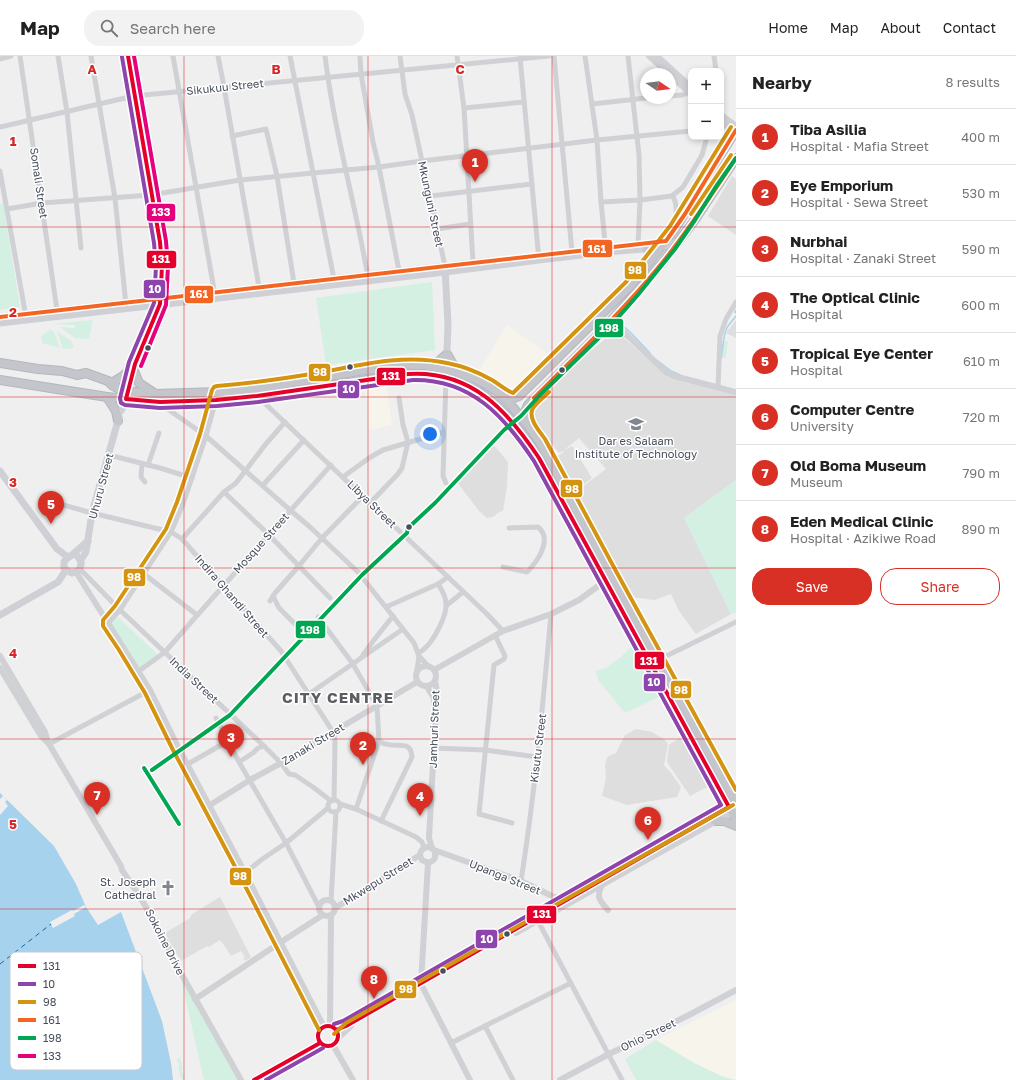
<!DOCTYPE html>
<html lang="en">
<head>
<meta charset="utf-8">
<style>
	body { margin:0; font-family:"Golos Text",sans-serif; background:#f2f2f2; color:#222 }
	.controls { position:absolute; right:12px; top:12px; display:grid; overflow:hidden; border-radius:8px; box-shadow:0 2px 6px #0003 }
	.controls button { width:36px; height:36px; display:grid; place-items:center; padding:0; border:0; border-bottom:1px solid #e0e0e0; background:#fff; color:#222; font:20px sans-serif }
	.compass { position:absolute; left:640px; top:12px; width:36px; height:36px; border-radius:50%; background:#fff; box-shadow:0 2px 6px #0003; rotate:103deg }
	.you { position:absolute; left:430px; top:378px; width:14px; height:14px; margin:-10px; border:3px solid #fff; border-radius:50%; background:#1a73e8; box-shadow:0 0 0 6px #1a73e833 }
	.badge { display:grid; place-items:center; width:26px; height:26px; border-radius:50%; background:#d93025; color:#fff; font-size:13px; font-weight:700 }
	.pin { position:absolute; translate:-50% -33px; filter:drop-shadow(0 1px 2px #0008) }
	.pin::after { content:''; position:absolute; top:21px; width:14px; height:12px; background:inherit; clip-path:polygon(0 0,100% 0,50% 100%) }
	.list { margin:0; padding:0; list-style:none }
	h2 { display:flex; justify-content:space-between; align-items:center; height:52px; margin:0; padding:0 16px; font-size:17px }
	h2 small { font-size:13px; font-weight:400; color:#767676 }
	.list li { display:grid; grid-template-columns:26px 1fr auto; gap:12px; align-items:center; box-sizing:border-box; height:56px; padding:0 16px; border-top:1px solid #e0e0e0 }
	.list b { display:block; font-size:15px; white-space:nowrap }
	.list p { margin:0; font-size:13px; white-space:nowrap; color:#767676 }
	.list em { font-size:13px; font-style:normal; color:#767676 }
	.actions { display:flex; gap:8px; padding:12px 16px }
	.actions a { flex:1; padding:9px 0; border:1px solid #d93025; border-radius:16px; text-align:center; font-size:14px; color:#d93025 }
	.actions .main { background:#d93025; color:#fff }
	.icon { flex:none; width:22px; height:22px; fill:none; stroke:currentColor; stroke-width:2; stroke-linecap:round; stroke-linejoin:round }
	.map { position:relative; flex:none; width:736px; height:1024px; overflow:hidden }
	header { display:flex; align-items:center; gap:24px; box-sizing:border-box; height:56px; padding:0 20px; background:#fff; border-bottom:1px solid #e0e0e0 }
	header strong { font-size:19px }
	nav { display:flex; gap:22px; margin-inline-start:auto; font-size:14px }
	.search { width:280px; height:36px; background:#f2f2f2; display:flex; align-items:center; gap:10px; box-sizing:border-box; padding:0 14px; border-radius:16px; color:#767676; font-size:15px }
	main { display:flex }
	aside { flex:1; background:#fff }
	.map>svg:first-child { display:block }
</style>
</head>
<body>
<header>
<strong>Map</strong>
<div class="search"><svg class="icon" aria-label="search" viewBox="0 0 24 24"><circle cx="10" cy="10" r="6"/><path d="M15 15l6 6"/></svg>Search here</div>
<nav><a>Home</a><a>Map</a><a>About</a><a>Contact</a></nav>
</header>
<main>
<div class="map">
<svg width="736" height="1024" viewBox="0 0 736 1024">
	<rect width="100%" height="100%" fill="#f0efef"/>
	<g fill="#f7f5eb">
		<path d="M507 269 550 300 514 335 511 336 479 315Z"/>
		<path d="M386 326 392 369 369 374 367 352H368L364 328Z"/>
		<path d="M736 944V1024L724 1021 694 1007 656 984Z"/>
	</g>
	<g fill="#dededf">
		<path d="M732 120 736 123V179L708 160Z"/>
		<path d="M736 264V282L726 277Z"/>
		<path d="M615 274 666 319 688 327 707 329 736 337V424L684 462 731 558 696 578 679 555 671 538 654 544 632 541 573 438 606 413 579 382 564 394 572 390 592 422 574 436 557 408 559 406 556 401 564 396 563 395 559 397 525 353Z"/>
		<path d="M491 386 508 406 507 430 503 455 499 456 493 461 487 462 479 455 457 426 475 405Z"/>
		<path d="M636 673 652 676 665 684 668 688 664 709 671 717 681 731 677 741 627 749 602 740 606 722 605 709 607 702 609 700 616 697 625 679Z"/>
		<path d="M684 679 711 729 690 740 667 706 669 689Z"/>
		<path d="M220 841 251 901 245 905 243 902 245 901 241 895 231 900 226 892 220 884 209 891 207 890 181 905 165 877 190 862 192 858Z"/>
	</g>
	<g fill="#d3f0e3">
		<path d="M3 147 20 251 0 254V148Z"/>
		<path d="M432 226 435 294 326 309 316 242Z"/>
		<path d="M93 264 89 283 75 282 60 271 75 272V269L51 268Z"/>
		<path d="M50 273 54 276 60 292 42 287 41 281Z"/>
		<path d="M57 275 71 285 74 292 63 293Z"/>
		<path d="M723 285H728L726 302H721Z"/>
		<path d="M736 424V557L731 558 684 462Z"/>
		<path d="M118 561 158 599 140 613 111 567Z"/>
		<path d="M633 589 659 641 625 657 598 624 596 615 606 612 622 600Z"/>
		<path d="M180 919 239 1024H204Z"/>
		<path d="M656 984 694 1007 724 1021 736 1024H636L625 1003Z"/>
		<path d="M179 1001C182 1005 183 1012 182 1016L185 1020 184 1024H182C179 1020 180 1016 178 1012L179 1007 176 1004Z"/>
	</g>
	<path fill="#a7d2ee" d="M0 737 54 790 76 828 86 851 98 869 121 856 162 965 171 1007 173 1024H0Z"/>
	<g fill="#f0efef">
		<path d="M3 740 7 744 5 746 8 750 0 759V743Z"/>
		<path d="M84 849 86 851 74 858 75 860 53 872 50 866 72 854 73 855Z"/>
	</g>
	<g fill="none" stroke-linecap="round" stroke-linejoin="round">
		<g stroke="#a7d2ee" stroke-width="1.5">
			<path d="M736 254 735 256 736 257"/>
			<path d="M619 261 621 268 631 277 650 297"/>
			<path d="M721 302C723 294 723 276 728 270 730 267 733 264 736 260"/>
			<path d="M658 305 671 315 680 319"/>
		</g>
		<path stroke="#096aac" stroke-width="1" stroke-dasharray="5 4" stroke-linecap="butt" d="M0 908 51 868"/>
		<defs>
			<g id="trunk">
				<path d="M647 193 651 198 652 203"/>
				<path d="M0 307 38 313 62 315 77 319 86 317 108 325 113 330 124 335 155 338 218 336 254 333 359 315 403 309H424L446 313 461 317 476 323 487 329 498 336 510 348 530 372 540 386 612 520 736 746"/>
				<path d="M428 308 438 306 447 298 452 307 461 317"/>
				<path d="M134 315 139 327 154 337"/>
				<path d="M0 324 107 341 160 346 216 344 257 340 408 318C421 317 433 318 445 321 487 330 517 367 539 402L736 763"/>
				<path d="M108 325 112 327 123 320 131 313"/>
				<path d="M504 339C510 342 513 343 519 340L630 230 666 185 675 173 736 74"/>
				<path d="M107 341 116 355 118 365"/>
				<path d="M528 368 525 356 528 349 599 278 662 207 694 165 736 102"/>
				<path d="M715 765H724L736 770"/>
			</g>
		</defs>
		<use href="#trunk" stroke="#b4b7bf" stroke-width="10"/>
		<g stroke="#d0d1d5" stroke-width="5">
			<path d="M20 0 57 254"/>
			<path d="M58 0 67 56 81 192"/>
			<path d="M91 0 115 142 126 249"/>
			<path d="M173 0 215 239"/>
			<path d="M218 0 224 31 259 231"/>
			<path d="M290 0 334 223"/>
			<path d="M325 0C334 74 355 147 368 221"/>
			<path d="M360 0 361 18 373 86 379 111 399 215"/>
			<path d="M400 0 405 38 412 59 445 210"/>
			<path d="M457 0 464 52 473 207"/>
			<path d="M554 0 572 196"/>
			<path d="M585 0 597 84 601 146 606 196"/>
			<path d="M628 0 639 99 640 144 638 190"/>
			<path d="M714 0 716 15"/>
			<path d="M520 1 539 204"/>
			<path d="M0 3 11 0"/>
			<path d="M670 40 682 39 691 36"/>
			<path d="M592 48 646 42"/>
			<path d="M464 52 524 46"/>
			<path d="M0 71 99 48 134 40 549 0"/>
			<path d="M232 80 266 73 277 120 294 227"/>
			<path d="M0 115 26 261"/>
			<path d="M430 140 532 128"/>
			<path d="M672 140C679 147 675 163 675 172"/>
			<path d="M601 146 640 144 672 140 683 131 702 99 707 81"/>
			<path d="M7 153 42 147 151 139 240 124 313 117 379 111 422 105 597 84 691 75"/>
			<path d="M437 173 470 168"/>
			<path d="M446 321 443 420 446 427"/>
			<path d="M718 332 720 280 726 263 736 246"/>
			<path d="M257 340 488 559 503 575"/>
			<path d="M160 346 162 349 206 380 290 454 310 471 360 518"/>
			<path d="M109 399 160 412 192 422"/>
			<path d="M142 408 141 421 145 426"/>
			<path d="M148 409 159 377"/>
			<path d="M343 421 369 402 383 394 444 376"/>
			<path d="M263 429 304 384"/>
			<path d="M224 436 269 479 330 542"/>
			<path d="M42 443 92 457 171 476 182 483 281 595 333 676 335 684 334 744"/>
			<path d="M370 447 397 419 402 412 408 386 403 369 399 342"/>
			<path d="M182 483 224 436 236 427 265 389 285 366"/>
			<path d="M503 511 527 516C538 505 553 483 538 471L509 472"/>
			<path d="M80 513 120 554 264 690 281 707 289 718 295 719 313 731 331 745"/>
			<path d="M358 516 414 587 419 600 428 610"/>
			<path d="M144 518 197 559"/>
			<path d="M273 540 279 552 301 574"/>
			<path d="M270 545 275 537 298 511 322 482 363 440"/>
			<path d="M447 549 463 536"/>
			<path d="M386 551 438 528 448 521"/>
			<path d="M318 561 353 608 377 650 379 685 356 753"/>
			<path d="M108 567 120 554 171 476 183 448 206 380 216 343"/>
			<path d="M495 579 505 600 504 603 494 609 479 758 512 767"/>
			<path d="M419 596C420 596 423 594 424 593 433 586 447 560 446 548 446 541 442 534 438 528"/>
			<path d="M363 599 374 584 393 560"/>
			<path d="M658 604 736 566"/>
			<path d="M417 614 419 600"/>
			<path d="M139 615 165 596 193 564 331 409"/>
			<path d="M309 638 403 573"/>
			<path d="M216 662 239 706 286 787 320 853"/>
			<path d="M379 685C382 686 383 688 386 688 397 692 411 683 412 701L381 765"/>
			<path d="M49 688 77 673 150 634"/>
			<path d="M432 692 485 694 537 701"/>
			<path d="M239 706 253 697 258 692 264 690"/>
			<path d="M188 708 228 685"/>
			<circle cx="334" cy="750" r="6"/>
			<path d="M340 748 356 753 416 781 422 786 424 792"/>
			<path d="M245 817 261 804 286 787 328 752"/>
			<path d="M521 825C535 736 543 647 551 558"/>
			<path d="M331 845 336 756"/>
			<path d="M538 865 622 1024"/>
			<path d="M485 970 513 1024"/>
			<path d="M451 987 571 927"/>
		</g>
		<g stroke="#d0d1d5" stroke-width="6">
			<path d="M649 0 669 18"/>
			<path d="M657 0 691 31"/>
			<path d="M670 19 691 38"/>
			<path d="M721 59 736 70"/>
			<path d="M721 66 736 77"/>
			<path d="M611 264 666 316 674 320 736 336"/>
			<path d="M76 516 150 634 178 691 245 817 324 971"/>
			<path d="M0 600 45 676 48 686"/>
			<circle cx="426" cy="620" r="10"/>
			<path d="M0 612 41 680 49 688 121 810 122 814C143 844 162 876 177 910L241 1024"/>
			<path d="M434 614 503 575 551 558 579 544 609 522"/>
			<path d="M427 631 434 642V648"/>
			<path d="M210 749 250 724 281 707 417 626"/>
			<path d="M432 792 429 782 437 635 435 625"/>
			<path d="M434 794C438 803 431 810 422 804 418 798 421 791 429 791L434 794 521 825 554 841 570 842"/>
			<path d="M428 807 421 927 422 930 470 1024"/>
			<path d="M602 829C596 841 599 844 608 854"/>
			<circle cx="327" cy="852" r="8"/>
			<path d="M335 852 420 799"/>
			<path d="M516 877 736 754"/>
			<path d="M195 943C238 915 280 886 323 859"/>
			<circle cx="328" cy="980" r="10"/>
			<path d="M330 970 331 859"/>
			<path d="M336 974 346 970 733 749"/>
			<path d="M338 982 351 970"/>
			<path d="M333 989 353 1024"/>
			<path d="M254 1024 320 987"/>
			<path d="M560 1024 609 998 689 959 736 934"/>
		</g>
		<g stroke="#cfd0d5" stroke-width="7">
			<path d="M626 190 666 185"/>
			<path d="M445 212 448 269 446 318"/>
			<path d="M0 261 489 205"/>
			<path d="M0 267 445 216 539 204 606 196 657 192 677 186"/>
			<path d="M121 355 126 345 135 308 160 248 162 210 160 186 128 0"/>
			<path d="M0 415 57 493 68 501"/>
			<path d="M81 504 86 496 92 457 119 361"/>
			<path d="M66 514 64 512V506L66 503 72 499 88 485"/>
			<path d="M66 514 72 517 79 514C82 509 82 505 78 501"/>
			<path d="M0 559 58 526 66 514"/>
		</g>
		<use href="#trunk" stroke="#c4c6cc" stroke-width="8"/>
		<defs>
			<g id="bus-1">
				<path d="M128 0 160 186 162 210 160 248 135 308 126 343 160 346 216 344 257 340 408 318C471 314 507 354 539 402L729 751 346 970 336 974"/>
				<circle cx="328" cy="980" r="10"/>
				<path d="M254 1024 320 987"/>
			</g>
			<g id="bus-2">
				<path d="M122 1 154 187 156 210 154 247 129 306 120 342 121 347 125 349 160 352 217 350 258 346 413 324C471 323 504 360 534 405L721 749 343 965 334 968"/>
				<path d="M266 1024 323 992"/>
			</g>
			<g id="bus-3">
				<path d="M691 158 731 99"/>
				<path d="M549 336C544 341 537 346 533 352 527 362 540 376 545 383L617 517 736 734"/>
				<path d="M319 974 240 820 173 694 145 637 119 594 103 570V564L115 550 166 473 177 446 200 378 212 334 214 331 217 330C253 327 288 322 323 316 364 308 405 298 447 307 463 310 478 316 492 324 499 328 505 334 513 337L626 226 670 170 731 71"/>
				<path d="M334 978 346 967 733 749"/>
			</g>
			<g id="bus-4">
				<path d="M0 261 666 185 685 158 736 74"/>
				<path d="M534 342C578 298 623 255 662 207 689 174 712 138 736 102"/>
			</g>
			<g id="bus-5">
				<path d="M144 712 179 768"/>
				<path d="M152 714 230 659 362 519 407 477 408 472 435 447 504 374 521 360 539 340 608 273 637 240 675 193 695 164 715 132 736 102"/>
			</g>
			<path id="bus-6" d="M134 0 166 185 168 210 166 249 141 310"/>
		</defs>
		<use href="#bus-1" stroke="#fff" stroke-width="7"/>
		<use href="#bus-2" stroke="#fff" stroke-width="7"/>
		<use href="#bus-3" stroke="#fff" stroke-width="7"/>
		<use href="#bus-4" stroke="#fff" stroke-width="7"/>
		<use href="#bus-5" stroke="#fff" stroke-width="7"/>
		<use href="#bus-6" stroke="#fff" stroke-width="7"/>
		<use href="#bus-1" stroke="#e4002b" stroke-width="4"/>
		<use href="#bus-2" stroke="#8e44ad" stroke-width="4"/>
		<use href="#bus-3" stroke="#d49412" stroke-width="4"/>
		<use href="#bus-4" stroke="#f26522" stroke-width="4"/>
		<use href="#bus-5" stroke="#00a651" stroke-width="4"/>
		<use href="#bus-6" stroke="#e5007d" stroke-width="4"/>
	</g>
	<path fill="none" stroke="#d62828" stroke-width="1" stroke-opacity="0.55" d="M184 0V1024M368 0V1024M552 0V1024M0 171H736M0 341H736M0 512H736M0 683H736M0 853H736"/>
	<defs>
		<symbol id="university-bare" viewBox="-9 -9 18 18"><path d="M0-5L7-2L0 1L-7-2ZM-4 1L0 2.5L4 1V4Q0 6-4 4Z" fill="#82868f" stroke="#fff" stroke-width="2.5" paint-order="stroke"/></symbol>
		<symbol id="church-bare" viewBox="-9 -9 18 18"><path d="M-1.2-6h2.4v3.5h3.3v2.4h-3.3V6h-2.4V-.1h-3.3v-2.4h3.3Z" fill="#82868f" stroke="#fff" stroke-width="2.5" paint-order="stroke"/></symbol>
	</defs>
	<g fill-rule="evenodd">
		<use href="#university-bare" x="625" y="357" width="22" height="22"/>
		<use href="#church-bare" x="157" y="821" width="22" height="22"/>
	</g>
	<g fill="#464d5c" stroke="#fff" stroke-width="1.5">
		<circle cx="148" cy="292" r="3.5"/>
		<circle cx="350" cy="311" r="3.5"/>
		<circle cx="562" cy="314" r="3.5"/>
		<circle cx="409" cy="471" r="3.5"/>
		<circle cx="507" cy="878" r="3.5"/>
		<circle cx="443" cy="915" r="3.5"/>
	</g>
	<g text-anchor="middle" stroke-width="3" stroke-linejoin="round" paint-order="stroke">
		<g font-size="11" fill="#464d5c" stroke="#fff">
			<text transform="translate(225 31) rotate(-6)" y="4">Sikukuu Street</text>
			<text transform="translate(39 127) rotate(82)" y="4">Somali Street</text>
			<text transform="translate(431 148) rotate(78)" y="4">Mkunguni Street</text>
			<text transform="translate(101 430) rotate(-75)" y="4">Uhuru Street</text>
			<text transform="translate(372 448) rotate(44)" y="4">Libya Street</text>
			<text transform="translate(261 487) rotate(-48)" y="4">Mosque Street</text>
			<text transform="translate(232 540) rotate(49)" y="4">Indira Ghandi Street</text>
			<text transform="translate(194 624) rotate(43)" y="4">India Street</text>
			<text transform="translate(434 673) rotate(-88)" y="4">Jamhuri Street</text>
			<text transform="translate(313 688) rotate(-31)" y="4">Zanaki Street</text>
			<text transform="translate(538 692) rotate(-83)" y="4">Kisutu Street</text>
			<text transform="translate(505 821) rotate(22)" y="4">Upanga Street</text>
			<text transform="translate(378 825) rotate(-32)" y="4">Mkwepu Street</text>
			<text transform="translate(165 886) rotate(63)" y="4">Sokoine Drive</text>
			<text transform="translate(648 979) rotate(-26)" y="4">Ohio Street</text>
		</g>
		<g font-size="11" fill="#464d5c" stroke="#fff">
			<text x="636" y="389">Dar es Salaam<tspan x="636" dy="13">Institute of Technology</tspan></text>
			<text x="156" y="830" text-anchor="end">St. Joseph<tspan x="156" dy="13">Cathedral</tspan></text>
		</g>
		<g font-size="15" font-weight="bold" letter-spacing="1" fill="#5b5d63" stroke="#fff">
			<text x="338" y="647">CITY CENTRE</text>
		</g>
	</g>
	<rect x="10" y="896" width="132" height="118" rx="6" fill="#fff" stroke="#c8cace" stroke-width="1"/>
	<rect x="18" y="908" width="18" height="4" fill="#e4002b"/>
	<rect x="18" y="926" width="18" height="4" fill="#8e44ad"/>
	<rect x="18" y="944" width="18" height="4" fill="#d49412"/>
	<rect x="18" y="962" width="18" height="4" fill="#f26522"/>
	<rect x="18" y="980" width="18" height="4" fill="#00a651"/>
	<rect x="18" y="998" width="18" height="4" fill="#e5007d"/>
	<g font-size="11" fill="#464d5c">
		<text x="43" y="914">131</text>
		<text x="43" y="932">10</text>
		<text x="43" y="950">98</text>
		<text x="43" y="968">161</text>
		<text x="43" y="986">198</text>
		<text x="43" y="1004">133</text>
	</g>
	<g font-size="13" text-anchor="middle" font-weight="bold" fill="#d62828" stroke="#fff" stroke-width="3" stroke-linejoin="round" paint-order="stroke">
		<text x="92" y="18">A</text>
		<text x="276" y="18">B</text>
		<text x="460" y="18">C</text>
		<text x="13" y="90">1</text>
		<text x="13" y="261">2</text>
		<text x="13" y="431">3</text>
		<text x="13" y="602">4</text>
		<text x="13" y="773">5</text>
	</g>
	<g stroke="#fff" stroke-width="1.5">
		<rect x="146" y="147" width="30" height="19" rx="4" fill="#e5007d"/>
		<rect x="582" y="183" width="31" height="19" rx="4" fill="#f26522"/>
		<rect x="146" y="194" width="31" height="19" rx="4" fill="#e4002b"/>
		<rect x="624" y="205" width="23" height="19" rx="4" fill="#d49412"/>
		<rect x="143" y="223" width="23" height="20" rx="4" fill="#8e44ad"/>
		<rect x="184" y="229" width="30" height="19" rx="4" fill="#f26522"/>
		<rect x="594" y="262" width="30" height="20" rx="4" fill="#00a651"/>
		<rect x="308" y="307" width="23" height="19" rx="4" fill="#d49412"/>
		<rect x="376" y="311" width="30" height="19" rx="4" fill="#e4002b"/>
		<rect x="337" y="324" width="23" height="19" rx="4" fill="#8e44ad"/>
		<rect x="560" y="423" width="23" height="19" rx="4" fill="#d49412"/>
		<rect x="123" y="512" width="23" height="19" rx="4" fill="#d49412"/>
		<rect x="295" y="564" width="31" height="19" rx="4" fill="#00a651"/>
		<rect x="634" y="595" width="31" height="19" rx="4" fill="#e4002b"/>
		<rect x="643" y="617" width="23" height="19" rx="4" fill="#8e44ad"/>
		<rect x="670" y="624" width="22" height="19" rx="4" fill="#d49412"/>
		<rect x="229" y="811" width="23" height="19" rx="4" fill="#d49412"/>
		<rect x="526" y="849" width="31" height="19" rx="4" fill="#e4002b"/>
		<rect x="475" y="873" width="23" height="20" rx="4" fill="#8e44ad"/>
		<rect x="394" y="924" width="23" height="19" rx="4" fill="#d49412"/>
	</g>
	<g font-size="11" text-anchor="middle" font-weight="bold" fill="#fff">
		<text x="161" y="160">133</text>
		<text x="597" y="197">161</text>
		<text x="161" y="207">131</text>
		<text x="635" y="218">98</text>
		<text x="155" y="237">10</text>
		<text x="199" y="242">161</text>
		<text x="609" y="276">198</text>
		<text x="320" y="320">98</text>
		<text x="391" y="324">131</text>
		<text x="349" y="337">10</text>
		<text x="572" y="437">98</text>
		<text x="134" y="525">98</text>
		<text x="310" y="578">198</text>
		<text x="649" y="609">131</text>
		<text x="654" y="630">10</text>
		<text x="681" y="638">98</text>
		<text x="240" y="824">98</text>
		<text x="542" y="862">131</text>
		<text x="487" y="887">10</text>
		<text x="406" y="937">98</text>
	</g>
</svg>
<div class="controls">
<button>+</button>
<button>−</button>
</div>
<svg class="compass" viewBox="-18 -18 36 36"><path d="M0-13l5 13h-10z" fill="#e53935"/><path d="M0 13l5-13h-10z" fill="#767676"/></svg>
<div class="you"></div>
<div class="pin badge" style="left:475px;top:126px">1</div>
<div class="pin badge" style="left:363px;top:709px">2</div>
<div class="pin badge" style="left:231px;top:701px">3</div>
<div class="pin badge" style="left:420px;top:760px">4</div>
<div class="pin badge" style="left:51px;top:468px">5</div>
<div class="pin badge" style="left:648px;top:784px">6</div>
<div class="pin badge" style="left:97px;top:759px">7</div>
<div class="pin badge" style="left:374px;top:943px">8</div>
</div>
<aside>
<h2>Nearby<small>8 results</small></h2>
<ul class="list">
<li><span class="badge">1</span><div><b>Tiba Asilia</b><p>Hospital · Mafia Street</p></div><em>400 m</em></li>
<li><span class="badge">2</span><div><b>Eye Emporium</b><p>Hospital · Sewa Street</p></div><em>530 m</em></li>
<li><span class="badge">3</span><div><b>Nurbhai</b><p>Hospital · Zanaki Street</p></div><em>590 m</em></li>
<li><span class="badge">4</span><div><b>The Optical Clinic</b><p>Hospital</p></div><em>600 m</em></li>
<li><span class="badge">5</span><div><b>Tropical Eye Center</b><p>Hospital</p></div><em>610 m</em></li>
<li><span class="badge">6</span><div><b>Computer Centre</b><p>University</p></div><em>720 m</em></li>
<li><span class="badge">7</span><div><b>Old Boma Museum</b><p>Museum</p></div><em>790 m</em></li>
<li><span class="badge">8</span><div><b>Eden Medical Clinic</b><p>Hospital · Azikiwe Road</p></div><em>890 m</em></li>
</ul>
<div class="actions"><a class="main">Save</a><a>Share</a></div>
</aside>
</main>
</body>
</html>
